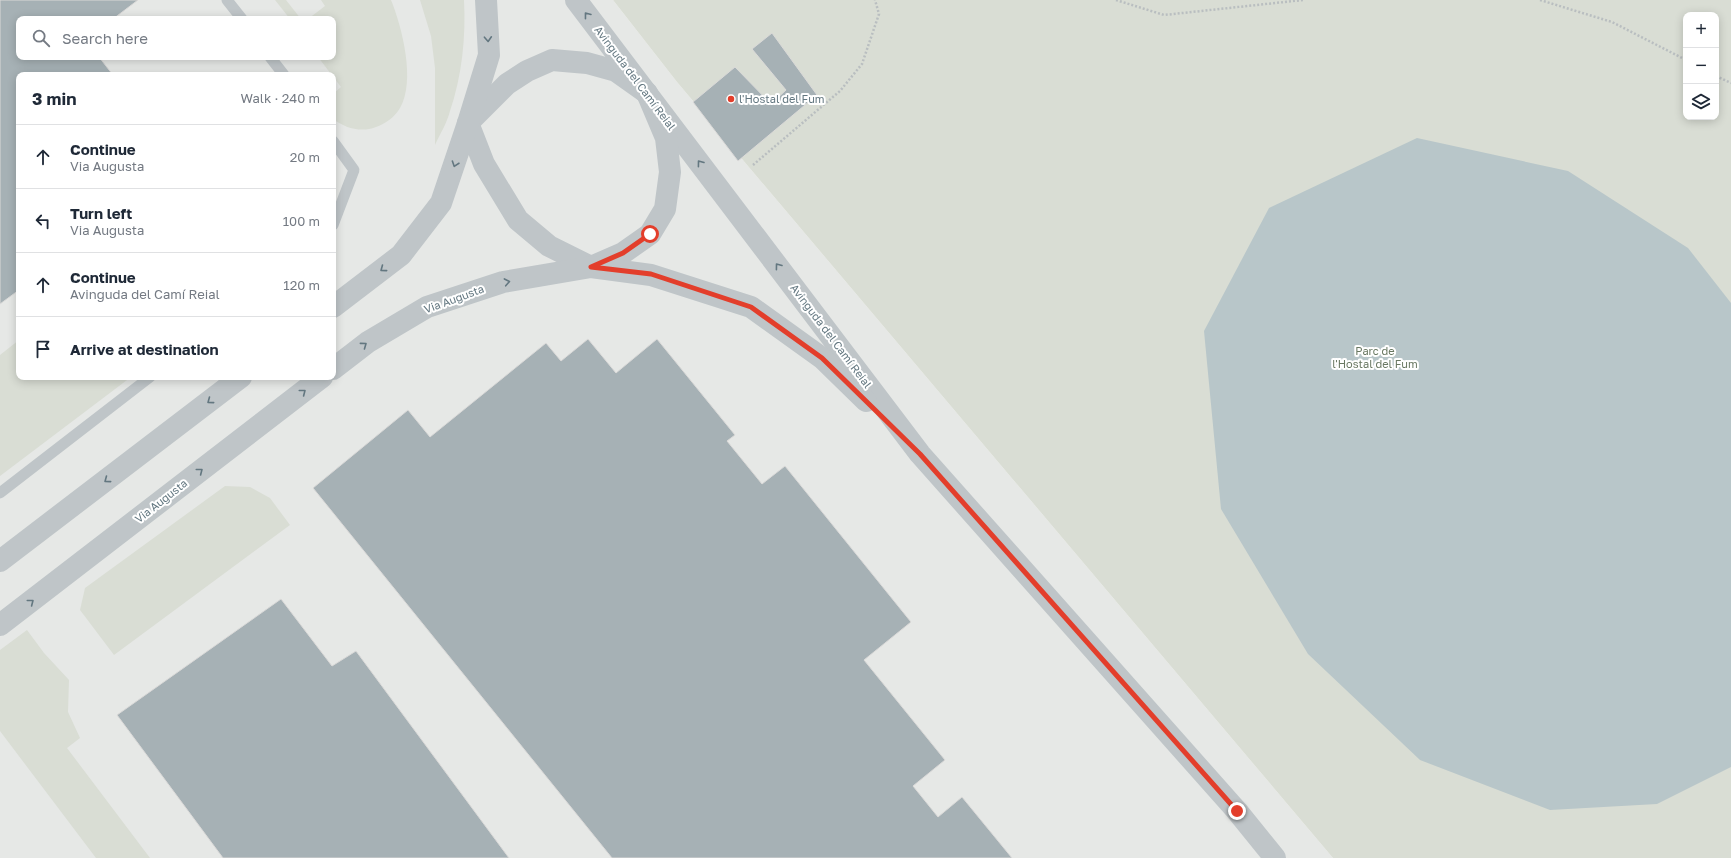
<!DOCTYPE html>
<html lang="en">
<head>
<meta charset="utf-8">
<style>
	body { margin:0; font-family:"Golos Text",sans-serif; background:#f6f6f7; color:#1f2937 }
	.controls { position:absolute; right:12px; top:12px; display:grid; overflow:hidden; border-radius:8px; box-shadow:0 2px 10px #0003 }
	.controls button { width:36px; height:36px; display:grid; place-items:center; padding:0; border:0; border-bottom:1px solid #e0e1e3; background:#fff; color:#1f2937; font:20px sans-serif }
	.stop { position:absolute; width:12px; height:12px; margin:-9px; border:3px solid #e33e2b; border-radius:50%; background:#fff }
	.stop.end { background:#e33e2b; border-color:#fff; box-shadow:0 1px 4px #0008 }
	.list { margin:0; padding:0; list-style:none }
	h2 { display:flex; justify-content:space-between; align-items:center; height:52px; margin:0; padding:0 16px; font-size:17px }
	h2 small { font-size:13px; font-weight:400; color:#747a83 }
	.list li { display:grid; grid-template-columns:26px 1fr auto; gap:12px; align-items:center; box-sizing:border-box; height:64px; padding:0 16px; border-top:1px solid #e0e1e3 }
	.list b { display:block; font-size:15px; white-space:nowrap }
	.list p { margin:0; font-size:13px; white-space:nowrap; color:#747a83 }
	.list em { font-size:13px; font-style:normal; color:#747a83 }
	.icon { flex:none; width:22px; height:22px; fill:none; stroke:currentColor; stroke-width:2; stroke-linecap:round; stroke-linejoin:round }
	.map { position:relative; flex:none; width:1731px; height:858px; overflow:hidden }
	.search { position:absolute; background:#fff; box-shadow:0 2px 10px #0003; left:16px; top:16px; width:320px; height:44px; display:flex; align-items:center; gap:10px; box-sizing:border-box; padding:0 14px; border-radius:8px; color:#747a83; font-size:15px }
	.panel { position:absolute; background:#fff; box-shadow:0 2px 10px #0003; left:16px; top:72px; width:320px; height:308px; border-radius:8px }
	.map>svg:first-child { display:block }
</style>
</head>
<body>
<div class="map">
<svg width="1731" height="858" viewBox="0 0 1731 858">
	<rect width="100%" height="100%" fill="#f8f8f5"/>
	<path fill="#e6e8e6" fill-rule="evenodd" d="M0 0H613L677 82 1333 858H0ZM19 19H333V57H19ZM19 75H333V377H19Z"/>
	<g fill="#d9ddd4" fill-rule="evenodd">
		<path d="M275 0H286L301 19H290Z"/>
		<path d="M321 0H391C402 27 416 81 400 108 395 117 385 124 376 127 361 133 345 128 333 119V94L341 87 318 57H333V19H308L325 6Z"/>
		<path d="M420 0H464C466 37 462 76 450 111 447 123 440 134 435 145V68L431 36Z"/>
		<path d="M613 0H1731V858H1333L677 82ZM1686 15H1716V117H1686Z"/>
		<path d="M19 340V377H131L0 476V355Z"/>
		<path d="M225 486 250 487 270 498 290 525 114 655 80 610 85 588Z"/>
		<path d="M27 630 44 653 69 680 68 712 80 738 67 748 150 858H96L0 731V650Z"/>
	</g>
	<path fill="#b8c6c9" d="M1417 138 1568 171 1688 248 1731 303V767L1657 804 1550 810 1420 760 1308 654 1221 509 1204 331 1269 208Z"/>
	<g fill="#a6b1b5" stroke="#dad9d8">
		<path d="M0 0H138L113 19H19V57H99L113 75H19V290L0 304Z"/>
		<path d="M772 33 817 95 738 161 693 102 735 67 771 104 786 90 752 49Z"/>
		<path d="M588 339 616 373 657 339 735 435 727 441 762 484 785 466 911 622 864 660 945 760 913 786 938 817 962 797 1012 858H612L313 488 408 410 430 437 546 343 561 361Z"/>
		<path d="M281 599 332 666 356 651 509 858H223L117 715Z"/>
	</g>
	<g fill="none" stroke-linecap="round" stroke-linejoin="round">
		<g stroke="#b9bec0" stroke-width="2.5" stroke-dasharray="2 2" stroke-linecap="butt">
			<path d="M1116 0 1164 15 1303 0"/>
			<path d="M1540 0 1612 22 1686 60"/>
			<path d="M1716 76 1731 83"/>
			<path d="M753 165 840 91 862 64 879 14 875 0"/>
		</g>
		<g stroke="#bfc5c8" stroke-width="11">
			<path d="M227 0 242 19"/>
			<path d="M270 57 284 75"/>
			<path d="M333 141 354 170 333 225"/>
			<path d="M0 493 150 377"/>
		</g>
		<g stroke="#bfc5c8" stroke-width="22">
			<path d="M576 0 920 454 1237 811 1275 858"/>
			<path d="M552 60 587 63 616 71 647 93 666 138 670 172 665 209 650 234 623 253 591 267 549 246 518 220 484 164 468 123 507 84 527 71Z"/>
			<path d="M333 307 401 255 441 203 468 123 489 55 486 0"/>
			<path d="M333 369 368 342 427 307 503 282 591 267 651 275 751 307 822 358 866 401"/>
			<path d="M0 561 241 377"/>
			<path d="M0 625 322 377"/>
		</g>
	</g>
	<defs><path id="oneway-chevron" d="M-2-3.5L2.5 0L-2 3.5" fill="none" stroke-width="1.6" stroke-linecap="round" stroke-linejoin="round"/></defs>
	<g stroke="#637780">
		<use href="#oneway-chevron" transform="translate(587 15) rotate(-128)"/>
		<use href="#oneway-chevron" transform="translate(488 39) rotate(87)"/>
		<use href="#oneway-chevron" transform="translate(700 163) rotate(-127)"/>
		<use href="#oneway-chevron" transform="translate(455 164) rotate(109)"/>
		<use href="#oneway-chevron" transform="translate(778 266) rotate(-127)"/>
		<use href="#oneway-chevron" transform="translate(383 269) rotate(143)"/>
		<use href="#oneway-chevron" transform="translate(507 282) rotate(-11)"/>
		<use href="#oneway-chevron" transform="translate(364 345) rotate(-36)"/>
		<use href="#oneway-chevron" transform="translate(303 392) rotate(-38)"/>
		<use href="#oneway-chevron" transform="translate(210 401) rotate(143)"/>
		<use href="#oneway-chevron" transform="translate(200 471) rotate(-38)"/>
		<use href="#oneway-chevron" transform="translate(107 480) rotate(143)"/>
		<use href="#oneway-chevron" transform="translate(31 602) rotate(-38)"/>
	</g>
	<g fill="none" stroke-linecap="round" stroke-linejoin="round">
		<path stroke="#e33e2b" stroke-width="5" d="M650 234 623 253 591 267 651 274 751 307 822 358 920 454 1237 811"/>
	</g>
	<circle fill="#e33e2b" stroke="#fff" stroke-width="1.5" cx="731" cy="99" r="4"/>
	<g text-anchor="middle" stroke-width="4" stroke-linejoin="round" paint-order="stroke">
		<g font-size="11" fill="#637780" stroke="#fff">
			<text transform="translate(635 78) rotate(53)" y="4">Avinguda del Camí Reial</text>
			<text transform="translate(454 299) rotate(-20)" y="4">Via Augusta</text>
			<text transform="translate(831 336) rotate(53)" y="4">Avinguda del Camí Reial</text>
			<text transform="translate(161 501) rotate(-38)" y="4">Via Augusta</text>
		</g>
		<g font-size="11" fill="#637780" stroke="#fff" text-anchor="start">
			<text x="739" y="103">l'Hostal del Fum</text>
		</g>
		<g font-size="11" fill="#697862" stroke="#fff">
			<text x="1375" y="355">Parc de<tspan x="1375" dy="13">l'Hostal del Fum</tspan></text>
		</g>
	</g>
</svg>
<div class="controls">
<button>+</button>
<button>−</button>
<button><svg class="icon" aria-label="layers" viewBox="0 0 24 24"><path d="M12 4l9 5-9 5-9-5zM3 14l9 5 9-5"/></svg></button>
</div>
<div class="stop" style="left:650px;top:234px"></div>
<div class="stop end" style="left:1237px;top:811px"></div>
<div class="search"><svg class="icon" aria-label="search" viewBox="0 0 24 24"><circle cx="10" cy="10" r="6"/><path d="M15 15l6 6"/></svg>Search here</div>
<section class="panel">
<h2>3 min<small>Walk · 240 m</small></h2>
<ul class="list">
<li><svg class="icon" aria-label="ahead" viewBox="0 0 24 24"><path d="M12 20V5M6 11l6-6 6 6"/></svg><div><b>Continue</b><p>Via Augusta</p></div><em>20 m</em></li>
<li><svg class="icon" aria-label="left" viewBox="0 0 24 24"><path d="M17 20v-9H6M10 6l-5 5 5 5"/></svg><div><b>Turn left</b><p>Via Augusta</p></div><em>100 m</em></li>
<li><svg class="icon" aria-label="ahead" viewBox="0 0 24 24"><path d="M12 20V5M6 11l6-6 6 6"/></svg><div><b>Continue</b><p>Avinguda del Camí Reial</p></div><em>120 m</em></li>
<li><svg class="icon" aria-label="arrive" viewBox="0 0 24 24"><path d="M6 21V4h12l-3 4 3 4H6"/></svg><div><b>Arrive at destination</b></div></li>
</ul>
</section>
</div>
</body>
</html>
